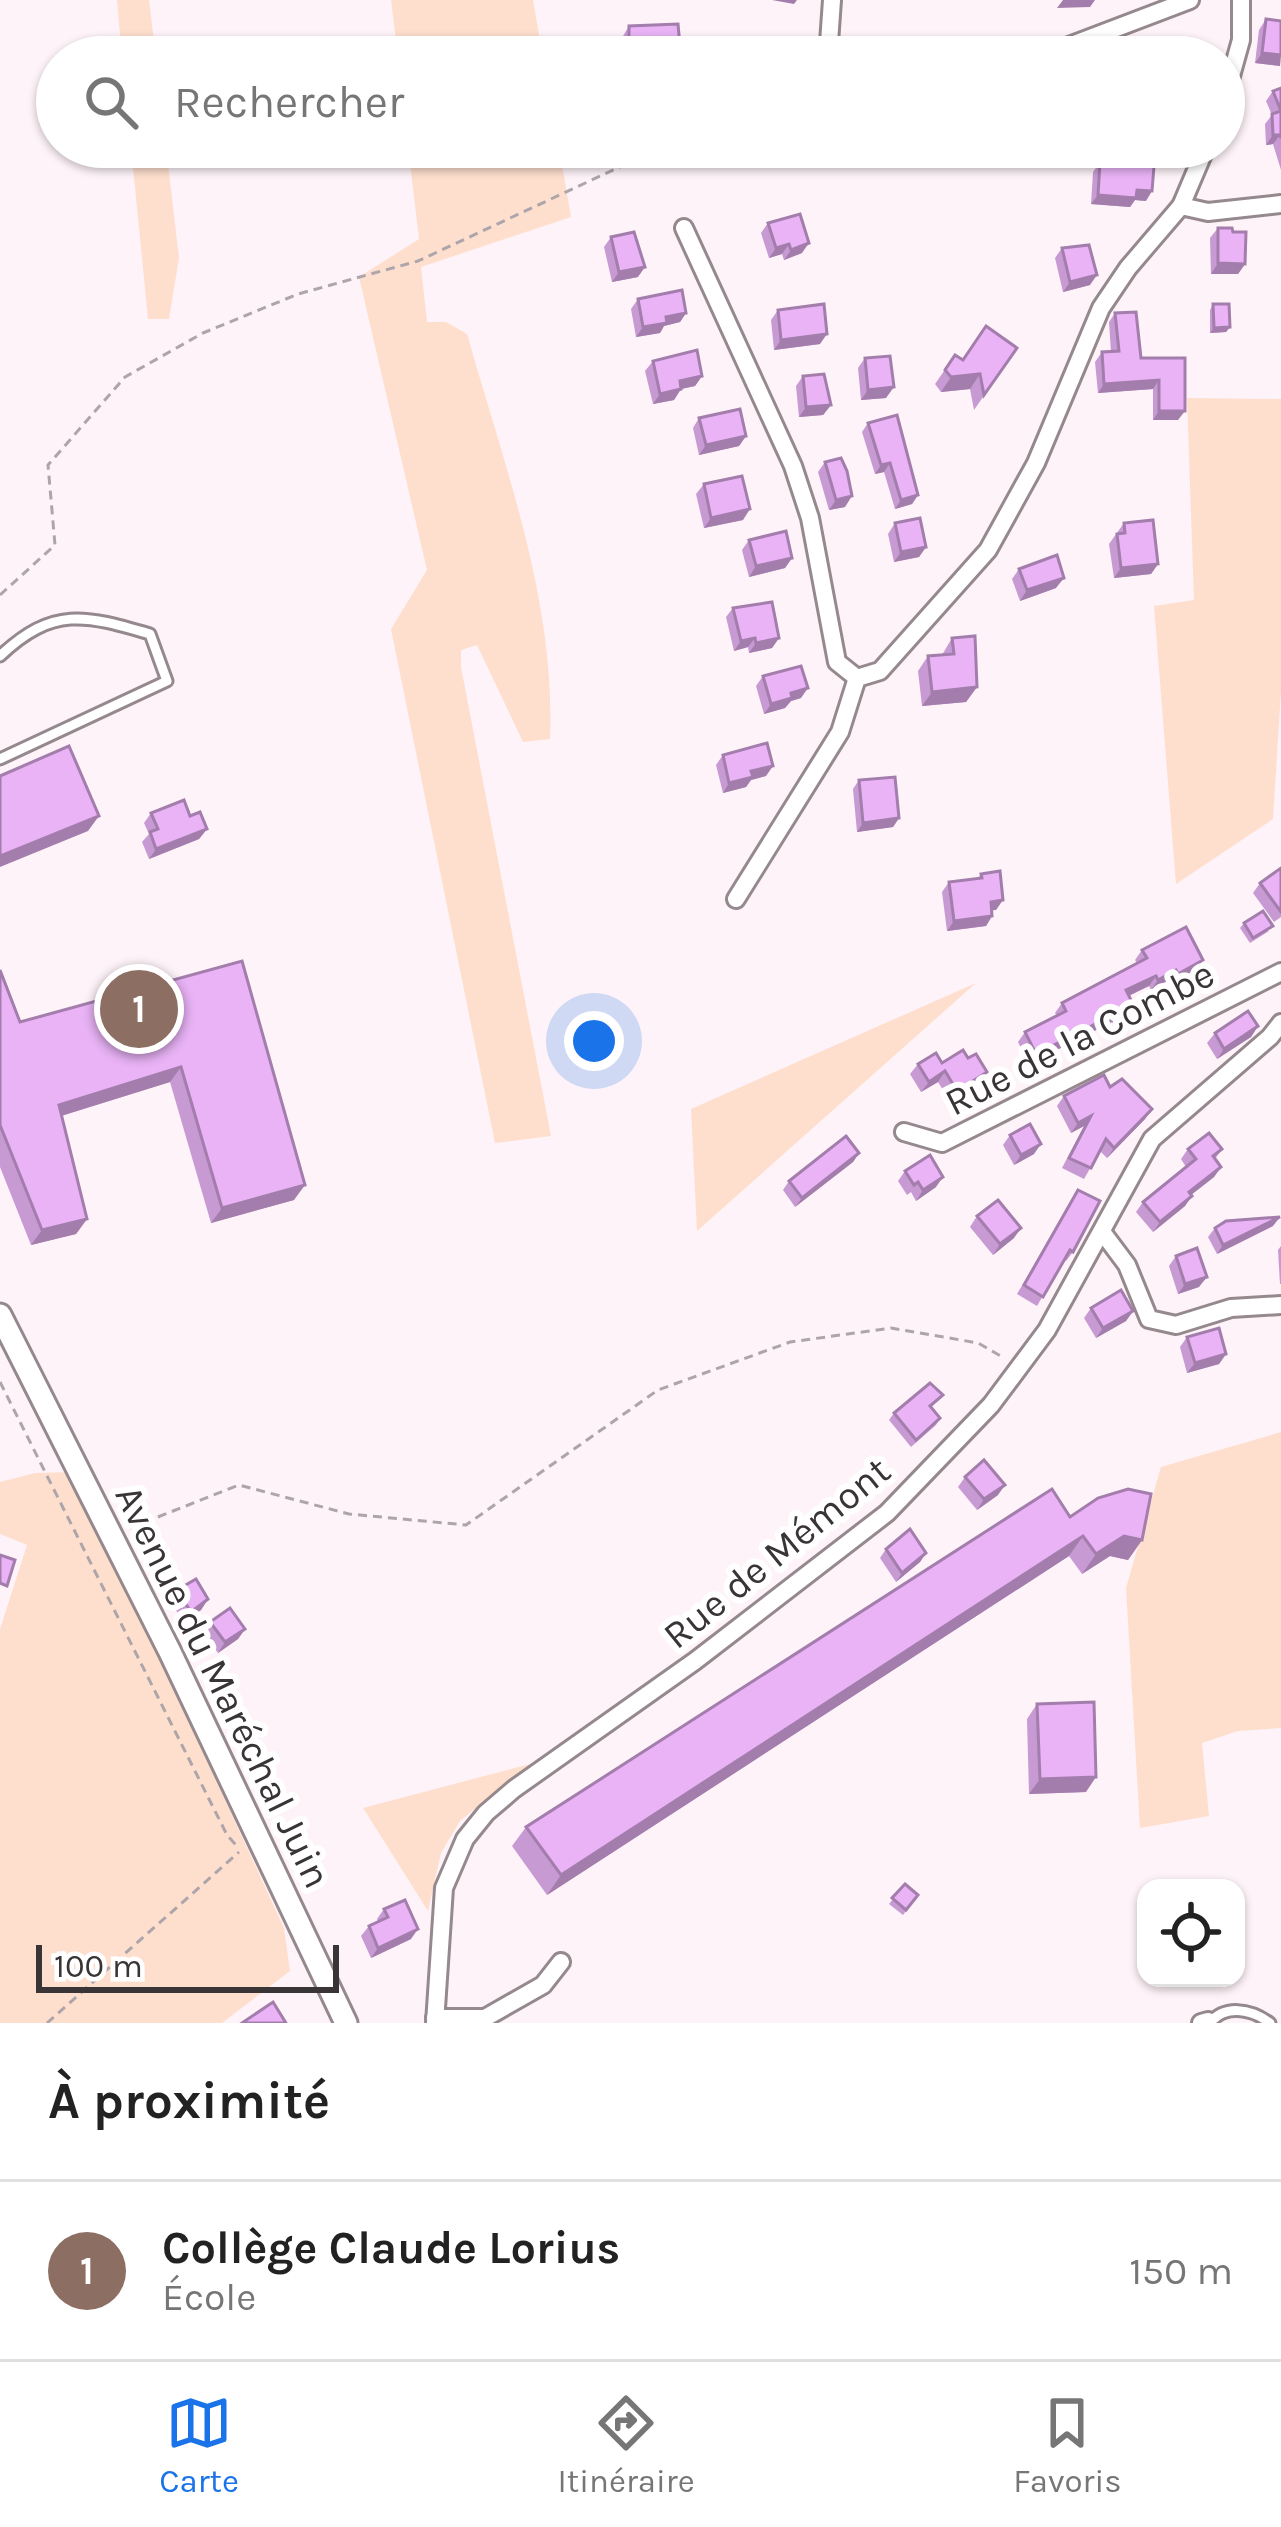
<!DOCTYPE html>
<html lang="fr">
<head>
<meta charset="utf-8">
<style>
	body { margin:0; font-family:Karla,sans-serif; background:#f6f6f6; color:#222 }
	.controls { position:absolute; right:36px; bottom:36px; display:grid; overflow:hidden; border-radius:24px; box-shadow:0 3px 9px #0004 }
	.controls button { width:108px; height:108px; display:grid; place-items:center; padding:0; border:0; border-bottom:3px solid #e0e0e0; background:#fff; color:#222; font:60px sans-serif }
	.scale { position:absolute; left:36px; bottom:30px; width:303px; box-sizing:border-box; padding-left:12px; border:6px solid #393436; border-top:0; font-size:33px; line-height:42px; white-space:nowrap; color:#393436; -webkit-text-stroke:9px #fff; paint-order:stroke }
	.you { position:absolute; left:594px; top:1041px; width:42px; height:42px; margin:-30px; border:9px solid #fff; border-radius:50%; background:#1a73e8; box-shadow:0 0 0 18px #1a73e833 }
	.badge { display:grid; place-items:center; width:78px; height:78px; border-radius:50%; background:#1a73e8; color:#fff; font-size:39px; font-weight:700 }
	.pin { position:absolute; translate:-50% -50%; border:6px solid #fff; box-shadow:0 3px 12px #0006 }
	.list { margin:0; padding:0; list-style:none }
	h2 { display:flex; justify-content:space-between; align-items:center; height:156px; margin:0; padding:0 48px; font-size:51px }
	h2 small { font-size:39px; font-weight:400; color:#767676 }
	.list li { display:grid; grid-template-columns:78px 1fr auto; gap:36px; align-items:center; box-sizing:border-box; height:180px; padding:0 48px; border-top:3px solid #e0e0e0 }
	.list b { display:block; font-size:45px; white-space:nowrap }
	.list p { margin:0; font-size:39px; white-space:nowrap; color:#767676 }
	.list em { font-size:39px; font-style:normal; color:#767676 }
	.icon { flex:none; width:66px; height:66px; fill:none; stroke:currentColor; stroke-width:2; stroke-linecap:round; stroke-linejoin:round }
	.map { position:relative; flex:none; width:1281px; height:2023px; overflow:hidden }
	.search { position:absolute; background:#fff; box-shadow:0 3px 9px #0004; left:36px; right:36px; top:36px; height:132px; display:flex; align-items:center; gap:30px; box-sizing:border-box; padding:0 42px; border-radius:66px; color:#767676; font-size:45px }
	.sheet { height:336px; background:#fff }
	nav { display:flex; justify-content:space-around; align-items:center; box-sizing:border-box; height:168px; border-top:3px solid #e0e0e0; background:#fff; font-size:33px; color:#767676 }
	nav a { display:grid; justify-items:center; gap:6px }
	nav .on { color:#1a73e8 }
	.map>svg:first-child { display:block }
</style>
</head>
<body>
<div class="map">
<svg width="1281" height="2023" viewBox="0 0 1281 2023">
	<rect width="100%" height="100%" fill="#fef3f8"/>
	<g fill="#fedfce">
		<path d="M117 0H149L156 57H122Z"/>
		<path d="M391 0H533L543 57H398Z"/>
		<path d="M131 147H166L179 258 169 319H148Z"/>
		<path d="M408 147H559L571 217 421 267 427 322H446L467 334C504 465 556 601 550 739L523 742 477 645 461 650V667L551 1136 495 1143 391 629 427 570 359 277 419 239Z"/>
		<path d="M1187 398 1281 399V691L1273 819 1176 884 1154 606 1194 600Z"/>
		<path d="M976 983 697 1231 691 1109Z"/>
		<path d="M1281 1432V1728L1238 1731 1202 1743 1209 1816 1140 1828 1126 1588 1161 1467Z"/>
		<path d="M74 1472 284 1928 290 1971 222 2023H0V1629L27 1545 0 1534V1482L35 1473Z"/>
		<path d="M530 1764 460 1821 441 1853 428 1911 363 1808Z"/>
	</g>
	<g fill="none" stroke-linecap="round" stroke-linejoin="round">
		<defs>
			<g id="service">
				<path d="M0 656C53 606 85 615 150 634L167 681 0 759"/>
				<path d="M1210 2023C1224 2005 1250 2008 1270 2023"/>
			</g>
			<g id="minor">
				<path d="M828 57 832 0"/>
				<path d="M1040 57 1190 0"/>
				<path d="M1224 101 1241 40V0"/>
				<path d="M644 155 674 157 719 147"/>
				<path d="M1181 206 1206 147"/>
				<path d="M684 228 793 466 810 518 837 662 857 678"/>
				<path d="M736 899 840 732 857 678 880 671 988 550 1036 463 1101 308 1128 268 1181 206 1208 212 1281 204"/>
				<path d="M904 1132 942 1143 1281 972"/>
				<path d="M1103 1233 1127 1265 1149 1319 1176 1325 1231 1308 1281 1305"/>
				<path d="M435 2018H485L543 1985 561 1962"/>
				<path d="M435 2023 444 1888 465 1839 486 1813 514 1789 695 1661 887 1513 991 1405 1047 1330 1152 1139 1270 1037 1281 1023"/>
				<path d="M1201 2023 1208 2021"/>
			</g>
			<path id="tertiary" d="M0 1315 170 1652 346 2023"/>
		</defs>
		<use href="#service" stroke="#95898e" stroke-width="15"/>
		<use href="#minor" stroke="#95898e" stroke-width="22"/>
		<use href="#tertiary" stroke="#95898e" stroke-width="27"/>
		<g stroke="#ada5a9" stroke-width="3" stroke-dasharray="9 6" stroke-linecap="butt">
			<path d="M0 595 55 545 48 465 125 377 203 333 298 294 418 261 626 164"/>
			<path d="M0 1382 227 1835 236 1845"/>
			<path d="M130 1528 239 1485 349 1514 466 1525 658 1390 790 1342 891 1328 978 1343 1004 1358"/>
			<path d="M47 2023 239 1852"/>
		</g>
		<use href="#service" stroke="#fff" stroke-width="9"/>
		<use href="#minor" stroke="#fff" stroke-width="16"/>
		<use href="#tertiary" stroke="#fff" stroke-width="21"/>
	</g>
	<g fill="#c89ad4">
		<path d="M1266 19 1281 21 1280 66 1255 63 1259 30Z"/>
		<path d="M629 26 674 55 622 57 623 36Z"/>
		<path d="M724 38 797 57H717V48Z"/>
		<path d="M861 41 884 57H854V51Z"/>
		<path d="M1281 88V170L1273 144 1266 145 1265 124 1272 115 1266 101 1273 91Z"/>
		<path d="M1100 162 1146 201 1135 200 1130 207 1091 204 1093 172Z"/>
		<path d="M768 223 802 253 784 260 782 254 769 258 761 233Z"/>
		<path d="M1218 228 1245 264 1238 274H1211L1210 238Z"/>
		<path d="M611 237 638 277 612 282 604 247Z"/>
		<path d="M1062 248 1090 285 1063 292 1055 258Z"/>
		<path d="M638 299 686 313 680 322 664 326 660 333 636 337 631 309Z"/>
		<path d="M1213 304 1230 327 1226 332 1210 333V310Z"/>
		<path d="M778 310 820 344 774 350 771 320Z"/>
		<path d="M1115 313 1141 358H1185L1178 420H1153V389L1098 393 1095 362 1102 352H1111L1109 322Z"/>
		<path d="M1017 348 974 410 970 389 941 392 935 384 955 355 963 360Z"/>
		<path d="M865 358 886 398 861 400 858 368Z"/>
		<path d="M653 361 702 376 695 386 681 389 674 400 653 404 645 371Z"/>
		<path d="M803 376 831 405 823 415 799 417 796 386Z"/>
		<path d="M699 418 746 436 739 446 699 455 693 428Z"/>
		<path d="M868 423 918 495 912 504 895 509 884 472 875 474 862 432Z"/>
		<path d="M825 462 845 507 829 510 818 472Z"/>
		<path d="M704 484 743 520 704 528 696 494Z"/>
		<path d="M895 523 926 547 919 557 894 562 888 534Z"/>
		<path d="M1124 523 1158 564 1151 574 1114 578 1109 544Z"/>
		<path d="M749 540 792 558 785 568 749 577 742 550Z"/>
		<path d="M1019 569 1056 588 1020 601 1012 579Z"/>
		<path d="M733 608 779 638 772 648 749 653 748 647 734 651 726 617Z"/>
		<path d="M952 638 977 687 966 702 922 706 918 671 928 656 942 655Z"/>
		<path d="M763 676 801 698 791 701 785 708 764 714 756 686Z"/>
		<path d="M723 755 766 776 751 780 746 787 723 793 716 765Z"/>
		<path d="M859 780 899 818 893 827 857 832 853 789Z"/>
		<path d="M151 813 190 816 207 829 199 839 149 859 142 842 149 834 144 823Z"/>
		<path d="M1281 868V917L1274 922 1253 893 1260 883Z"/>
		<path d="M981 874 996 910H992V916L986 926 947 931 942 892 949 882 978 878Z"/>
		<path d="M1244 923 1269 931 1250 943 1240 928Z"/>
		<path d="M1142 950 1203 960 1196 970 1171 984 1169 980 1151 990 1149 986 1129 996V1020L1115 1027 1112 1022 1029 1064 1018 1042 1025 1032 1057 1016 1055 1013 1062 1003 1137 963 1135 960Z"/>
		<path d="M242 961 294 1200 211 1223 170 1082 61 1116 87 1219 76 1234 31 1245 0 1167V970L20 1022Z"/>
		<path d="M1258 1026 1251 1037 1217 1059 1207 1043 1215 1033Z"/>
		<path d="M968 1058 987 1072 980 1082 950 1101 938 1082 921 1092 910 1074 918 1064 942 1063Z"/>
		<path d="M1110 1087 1152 1109 1145 1119 1107 1158 1100 1151 1084 1179 1062 1168 1084 1126 1071 1133 1057 1106 1064 1096Z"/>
		<path d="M1010 1135 1034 1154 1014 1165 1003 1145Z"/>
		<path d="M1188 1149H1222L1215 1159 1221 1167 1214 1177 1191 1195 1185 1206 1153 1232 1136 1212 1143 1202 1186 1167 1181 1159Z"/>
		<path d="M859 1153 853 1162 795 1207 783 1190 789 1181Z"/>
		<path d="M905 1171 936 1187 916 1201 911 1192 907 1195 898 1181Z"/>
		<path d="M1078 1190 1073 1252 1066 1261 1064 1260 1037 1306 1017 1294Z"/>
		<path d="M977 1216 1014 1238 993 1255 970 1227Z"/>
		<path d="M1273 1226 1217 1254 1208 1237 1215 1228Z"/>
		<path d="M1281 1246V1284H1280L1278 1250Z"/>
		<path d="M1176 1256 1199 1287 1178 1294 1169 1266Z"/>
		<path d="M1091 1308 1133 1311 1126 1321 1096 1338 1084 1318Z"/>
		<path d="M1187 1337 1226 1354 1219 1364 1187 1373 1180 1347Z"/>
		<path d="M943 1395 931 1407 940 1418 936 1425 911 1447 889 1420 894 1413Z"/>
		<path d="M965 1477 998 1495 977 1510 958 1487Z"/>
		<path d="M1070 1517 1142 1540 1128 1560 1110 1556 1082 1574 1069 1556 547 1895 512 1846 526 1827Z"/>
		<path d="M886 1549 926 1553 920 1562 896 1582 880 1558Z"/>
		<path d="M177 1590 208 1599 201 1610 183 1622 170 1600Z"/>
		<path d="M210 1622 245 1629 238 1639 218 1653 203 1632Z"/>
		<path d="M1037 1704 1086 1792 1029 1794 1027 1719Z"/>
		<path d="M905 1884 918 1895 903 1915 889 1904Z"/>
		<path d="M384 1909 411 1939 371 1958 361 1936 369 1926 378 1922 377 1919Z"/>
	</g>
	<g fill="#a37dac">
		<path d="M772 0H797L794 4Z"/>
		<path d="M1063 0H1095L1090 7 1057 8Z"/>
		<path d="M680 46 674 55 661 56 668 47Z"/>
		<path d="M1262 53 1281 55 1280 66 1255 63Z"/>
		<path d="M1273 135H1280L1273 144 1266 145Z"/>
		<path d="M1137 190 1152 191 1146 201 1135 200 1130 207 1091 204 1098 195Z"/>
		<path d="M809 243 802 253 784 260 791 250Z"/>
		<path d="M789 244 782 254 769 258 776 248Z"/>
		<path d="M1218 263 1245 264 1238 274H1211Z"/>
		<path d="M645 267 638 277 612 282 619 272Z"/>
		<path d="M1097 275 1090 285 1063 292 1070 282Z"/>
		<path d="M686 313 680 322 664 326 660 333 636 337 643 327 666 317Z"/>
		<path d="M1230 327 1226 332 1210 333 1214 328Z"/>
		<path d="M827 334 820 344 774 350 781 340Z"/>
		<path d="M980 374 970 389 941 392 951 377Z"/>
		<path d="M702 376 695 386 681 389 674 400 653 404 660 394 680 381Z"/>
		<path d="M1159 380 1153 389 1098 393 1104 384Z"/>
		<path d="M894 387 886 398 861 400 868 390Z"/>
		<path d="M831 405 823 415 799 417 806 407Z"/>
		<path d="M1159 411H1185L1178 420H1153Z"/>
		<path d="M746 436 739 446 699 455 706 445Z"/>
		<path d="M890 463 884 472 875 474 881 465Z"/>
		<path d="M918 495 912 504 895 509 901 500Z"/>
		<path d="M852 496 845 507 829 510 836 500Z"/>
		<path d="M750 509 743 520 704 528 711 518Z"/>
		<path d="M926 547 919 557 894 562 901 552Z"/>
		<path d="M792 558 785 568 749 577 756 566Z"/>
		<path d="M1158 564 1151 574 1114 578 1121 568Z"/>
		<path d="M1064 578 1056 588 1020 601 1027 590Z"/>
		<path d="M755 638 748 647 734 651 741 641Z"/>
		<path d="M779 638 772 648 749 653 756 643Z"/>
		<path d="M977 687 966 702 922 706 932 692Z"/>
		<path d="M808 688 801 698 791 701 785 708 764 714 771 704 791 693Z"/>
		<path d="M773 766 766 776 751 780 746 787 723 793 729 783 751 771Z"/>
		<path d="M99 816 88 831 0 867V856Z"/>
		<path d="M899 818 893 827 857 832 863 823Z"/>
		<path d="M207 829 199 839 149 859 156 849Z"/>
		<path d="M1003 900 996 910 984 911 991 902Z"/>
		<path d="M992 916 986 926 947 931 954 921Z"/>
		<path d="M1203 960 1196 970 1171 984 1178 974Z"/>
		<path d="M1176 970 1169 980 1151 990 1158 980Z"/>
		<path d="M1156 976 1149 986 1119 1000 1126 990Z"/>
		<path d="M1136 1010 1129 1020 1115 1027 1122 1017Z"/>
		<path d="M1119 1012 1112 1022 1029 1064 1036 1054Z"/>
		<path d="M1258 1026 1251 1037 1217 1059 1224 1049Z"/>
		<path d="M181 1067 170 1082 48 1120 59 1105Z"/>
		<path d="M945 1071 938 1082 921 1092 929 1082Z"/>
		<path d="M987 1072 980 1082 950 1101 957 1091Z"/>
		<path d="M1152 1109 1145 1119 1107 1158 1114 1148Z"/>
		<path d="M1091 1116 1084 1126 1071 1133 1078 1123Z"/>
		<path d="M1041 1144 1034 1154 1014 1165 1021 1155Z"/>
		<path d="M859 1153 853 1162 795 1207 802 1198Z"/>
		<path d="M1221 1167 1214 1177 1182 1202 1189 1192Z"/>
		<path d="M943 1177 936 1187 916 1201 923 1190Z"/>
		<path d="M305 1185 294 1200 211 1223 222 1208Z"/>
		<path d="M1192 1196 1185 1206 1153 1232 1160 1222Z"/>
		<path d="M1280 1217 1273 1226 1217 1254 1223 1245Z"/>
		<path d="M87 1219 76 1234 31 1245 42 1230Z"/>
		<path d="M1021 1228 1014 1238 993 1255 1000 1244Z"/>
		<path d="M1207 1277 1199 1287 1178 1294 1185 1284Z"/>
		<path d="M1133 1311 1126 1321 1096 1338 1103 1328Z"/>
		<path d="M1226 1354 1219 1364 1187 1373 1195 1363Z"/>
		<path d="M1005 1485 998 1495 977 1510 984 1499Z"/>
		<path d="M1083 1536 1069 1556 547 1895 561 1875Z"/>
		<path d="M1124 1536 1142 1540 1128 1560 1110 1556 1082 1574 1096 1554Z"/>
		<path d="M926 1553 920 1562 896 1582 902 1573Z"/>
		<path d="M208 1599 201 1610 183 1622 191 1612Z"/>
		<path d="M245 1629 238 1639 218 1653 225 1642Z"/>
		<path d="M1096 1777 1086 1792 1029 1794 1040 1779Z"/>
		<path d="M418 1929 411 1939 371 1958 378 1948Z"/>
	</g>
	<g fill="#e9b3f6" stroke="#a37dac" stroke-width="3">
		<path d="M1266 19 1281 21V55L1262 53Z"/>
		<path d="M678 24 680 46 668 47 667 57H629V26Z"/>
		<path d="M724 38 798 42 797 57H724Z"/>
		<path d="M861 41 885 43 884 57H860Z"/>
		<path d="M1281 88V138L1280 135H1273L1272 114 1281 111 1273 91Z"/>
		<path d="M1100 162 1154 166 1152 191 1137 190 1136 198 1098 195Z"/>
		<path d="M800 214 809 243 791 250 789 244 776 248 768 223Z"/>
		<path d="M1218 228H1232L1233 232H1246L1245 264 1218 263Z"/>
		<path d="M634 232 645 267 619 272 611 237Z"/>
		<path d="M1089 245 1097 275 1070 282 1062 248Z"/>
		<path d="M682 290 686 313 666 317 667 323 643 327 638 299Z"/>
		<path d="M824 304 827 334 781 340 778 310Z"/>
		<path d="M1213 304H1229L1230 327 1214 328Z"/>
		<path d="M1136 312 1141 358H1185V411H1159V380L1104 384 1102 352 1119 351 1115 313Z"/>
		<path d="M986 326 1017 348 984 395 980 374 951 377 945 370 955 355 963 360Z"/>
		<path d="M697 350 702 376 680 381 681 389 660 394 653 361Z"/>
		<path d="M890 356 894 387 868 390 865 358Z"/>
		<path d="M824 374 831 405 806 407 803 376Z"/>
		<path d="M740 409 746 436 706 445 699 418Z"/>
		<path d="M897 415 918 495 901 500 890 463 881 465 868 423Z"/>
		<path d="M841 458 847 471 852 496 836 500 825 462Z"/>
		<path d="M742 476 750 509 711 518 704 484Z"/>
		<path d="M920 518 926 547 901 552 895 523Z"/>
		<path d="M1153 520 1158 564 1121 568 1117 534 1125 533 1124 523Z"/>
		<path d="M786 531 792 558 756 566 749 540Z"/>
		<path d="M1057 555 1064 578 1027 590 1019 569Z"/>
		<path d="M772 602 779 638 756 643 755 638 741 641 733 608Z"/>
		<path d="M975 636 977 687 932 692 928 656 954 654 952 638Z"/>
		<path d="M801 666 808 688 791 693 792 698 771 704 763 676Z"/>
		<path d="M767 743 773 766 751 771 753 777 729 783 723 755Z"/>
		<path d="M69 746 99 816 0 856V776Z"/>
		<path d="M895 777 899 818 863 823 859 780Z"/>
		<path d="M184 800 190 816 200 812 207 829 156 849 150 832 158 829 151 813Z"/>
		<path d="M1281 868V912L1260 883Z"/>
		<path d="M1000 871 1003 900 991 902 992 916 954 921 949 882 982 878 981 874Z"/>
		<path d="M1263 911 1273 926 1253 938 1244 923Z"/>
		<path d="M1186 927 1203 960 1178 974 1176 970 1158 980 1156 976 1126 990 1136 1010 1122 1017 1119 1012 1036 1054 1025 1032 1066 1011 1062 1003 1147 958 1142 950Z"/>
		<path d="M242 961 305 1185 222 1208 181 1067 59 1105 87 1219 42 1230 0 1125V970L20 1022Z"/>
		<path d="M1248 1011 1258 1026 1224 1049 1215 1033Z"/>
		<path d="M963 1050 968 1058 976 1054 987 1072 957 1091 945 1071 929 1082 918 1064 936 1053 942 1063Z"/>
		<path d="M1104 1075 1110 1087 1122 1079 1152 1109 1114 1148 1106 1139 1091 1168 1069 1158 1091 1116 1078 1123 1064 1096Z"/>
		<path d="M1030 1124 1041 1144 1021 1155 1010 1135Z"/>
		<path d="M1209 1133 1222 1149 1213 1156 1221 1167 1189 1192 1192 1196 1160 1222 1143 1202 1196 1159 1188 1149Z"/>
		<path d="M846 1136 859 1153 802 1198 789 1181Z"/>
		<path d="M930 1155 943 1177 923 1190 918 1182 914 1185 905 1171Z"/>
		<path d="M1078 1190 1100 1201 1073 1252 1070 1250 1043 1297 1024 1285Z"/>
		<path d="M998 1200 1021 1228 1000 1244 977 1216Z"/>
		<path d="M1280 1217 1223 1245 1215 1228 1226 1221Z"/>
		<path d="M1197 1248 1207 1277 1185 1284 1176 1256Z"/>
		<path d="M1121 1290 1133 1311 1103 1328 1091 1308Z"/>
		<path d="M1219 1328 1226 1354 1195 1363 1187 1337Z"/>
		<path d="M930 1383 943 1395 930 1406 940 1418 916 1440 894 1413Z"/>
		<path d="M984 1460 1005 1485 984 1499 965 1477Z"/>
		<path d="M1052 1489 1070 1517 1098 1498 1128 1489 1151 1494 1142 1540 1124 1536 1096 1554 1083 1536 561 1875 526 1827Z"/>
		<path d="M910 1529 926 1553 902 1573 886 1549Z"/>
		<path d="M0 1555 15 1560 7 1586 0 1583Z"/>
		<path d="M196 1579 208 1599 191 1612 177 1590Z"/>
		<path d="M230 1608 245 1629 225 1642 210 1622Z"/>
		<path d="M1094 1702 1096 1777 1040 1779 1037 1704Z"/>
		<path d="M905 1884 918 1895 906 1910 892 1898Z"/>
		<path d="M405 1900 418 1929 378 1948 369 1926 388 1917 384 1909Z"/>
		<path d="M273 2002 286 2023H242Z"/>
	</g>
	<g text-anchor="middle" stroke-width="12" stroke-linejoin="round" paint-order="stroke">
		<g font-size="39" fill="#393436" stroke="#fff">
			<text transform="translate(1079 1037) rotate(-27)" y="14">Rue de la Combe</text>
			<text transform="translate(776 1552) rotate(-39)" y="14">Rue de Mémont</text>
			<text transform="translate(224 1686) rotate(64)" y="14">Avenue du Maréchal Juin</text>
		</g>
	</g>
</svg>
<div class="controls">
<button><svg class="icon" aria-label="locate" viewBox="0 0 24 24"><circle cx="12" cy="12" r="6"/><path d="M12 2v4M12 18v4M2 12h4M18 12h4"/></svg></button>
</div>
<div class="scale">100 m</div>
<div class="you"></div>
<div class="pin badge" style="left:139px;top:1009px;background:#8d6e63">1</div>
<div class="search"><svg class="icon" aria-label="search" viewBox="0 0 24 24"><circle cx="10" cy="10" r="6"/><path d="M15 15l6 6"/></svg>Rechercher</div>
</div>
<section class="sheet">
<h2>À proximité<small></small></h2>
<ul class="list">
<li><span class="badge" style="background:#8d6e63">1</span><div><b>Collège Claude Lorius</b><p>École</p></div><em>150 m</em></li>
</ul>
</section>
<nav>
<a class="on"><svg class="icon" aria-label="map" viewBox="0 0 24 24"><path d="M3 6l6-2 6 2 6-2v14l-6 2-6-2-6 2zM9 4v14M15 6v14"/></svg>Carte</a>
<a><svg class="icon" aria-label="directions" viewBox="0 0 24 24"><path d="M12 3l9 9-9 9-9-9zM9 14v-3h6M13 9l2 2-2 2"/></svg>Itinéraire</a>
<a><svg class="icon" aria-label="saved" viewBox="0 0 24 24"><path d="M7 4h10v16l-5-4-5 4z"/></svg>Favoris</a>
</nav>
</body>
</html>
